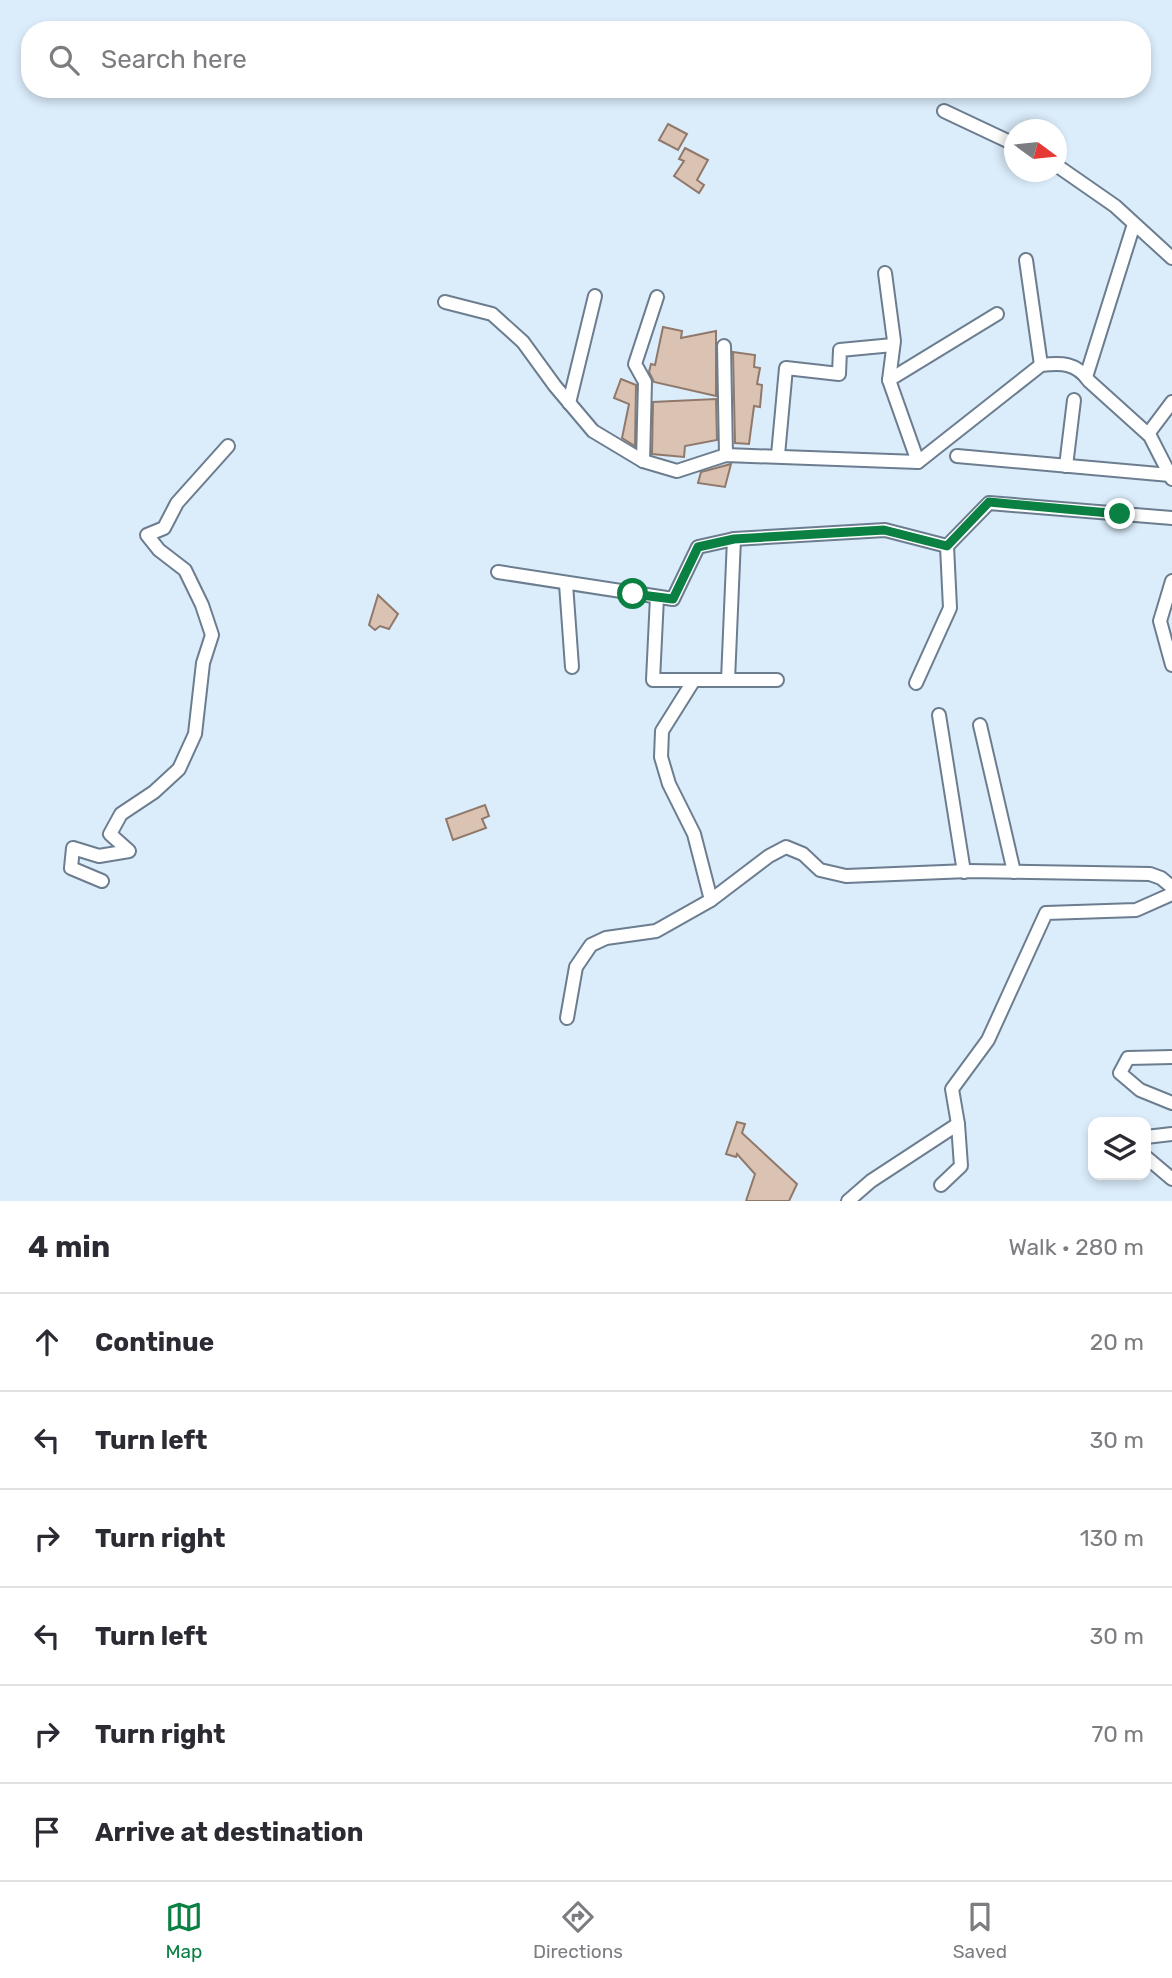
<!DOCTYPE html>
<html lang="en">
<head>
<meta charset="utf-8">
<style>
	body { margin:0; font-family:Rubik,sans-serif; background:#f2f2f3; color:#2b2b33 }
	.controls { position:absolute; right:21px; bottom:21px; display:grid; overflow:hidden; border-radius:14px; box-shadow:0 4px 10px #0003 }
	.controls button { width:63px; height:63px; display:grid; place-items:center; padding:0; border:0; border-bottom:2px solid #e1e1e2; background:#fff; color:#2b2b33; font:35px sans-serif }
	.compass { position:absolute; left:1004px; top:119px; width:63px; height:63px; border-radius:50%; background:#fff; box-shadow:0 4px 10px #0003; rotate:105deg }
	.stop { position:absolute; width:21px; height:21px; margin:-16px; border:5px solid #0b8043; border-radius:50%; background:#fff }
	.stop.end { background:#0b8043; border-color:#fff; box-shadow:0 2px 7px #0008 }
	.list { margin:0; padding:0; list-style:none }
	h2 { display:flex; justify-content:space-between; align-items:center; height:91px; margin:0; padding:0 28px; font-size:30px }
	h2 small { font-size:23px; font-weight:400; color:#7c7c81 }
	.list li { display:grid; grid-template-columns:46px 1fr auto; gap:21px; align-items:center; box-sizing:border-box; height:98px; padding:0 28px; border-top:2px solid #e1e1e2 }
	.list b { display:block; font-size:26px; white-space:nowrap }
	.list em { font-size:23px; font-style:normal; color:#7c7c81 }
	.icon { flex:none; width:38px; height:38px; fill:none; stroke:currentColor; stroke-width:2; stroke-linecap:round; stroke-linejoin:round }
	.map { position:relative; flex:none; width:1172px; height:1201px; overflow:hidden }
	.search { position:absolute; background:#fff; box-shadow:0 4px 10px #0003; left:21px; right:21px; top:21px; height:77px; display:flex; align-items:center; gap:18px; box-sizing:border-box; padding:0 24px; border-radius:28px; color:#7c7c81; font-size:26px }
	.sheet { height:679px; background:#fff }
	nav { display:flex; justify-content:space-around; align-items:center; box-sizing:border-box; height:98px; border-top:2px solid #e1e1e2; background:#fff; font-size:19px; color:#7c7c81 }
	nav a { display:grid; justify-items:center; gap:4px }
	nav .on { color:#0b8043 }
	.map>svg:first-child { display:block }
</style>
</head>
<body>
<div class="map">
<svg width="1172" height="1201" viewBox="0 0 1172 1201">
	<rect width="100%" height="100%" fill="#dbecfb"/>
	<g fill="#dbc3b3" stroke="#90796b" stroke-width="2">
		<path d="M668 124 687 134 678 150 659 140Z"/>
		<path d="M685 148 708 160 697 180 704 185 699 193 674 176 684 161 679 159Z"/>
		<path d="M663 327 682 331 681 338 716 331V396L654 382 649 372 651 364 655 365Z"/>
		<path d="M733 352 755 355 754 367 760 368 757 384 762 385 760 407 754 406 749 444 735 443Z"/>
		<path d="M621 379 636 385 635 446 622 438 629 404 614 398Z"/>
		<path d="M716 399 717 440 685 446 684 457 652 454 653 402Z"/>
		<path d="M731 464 725 487 698 483 701 472Z"/>
		<path d="M378 595 398 614 389 629 380 626 375 630 369 625Z"/>
		<path d="M485 805 489 816 482 819 486 828 453 840 446 819Z"/>
		<path d="M737 1122 745 1124 742 1133 797 1184 789 1201H746L755 1174 737 1154 736 1157 726 1154Z"/>
	</g>
	<g fill="none" stroke-linecap="round" stroke-linejoin="round">
		<defs>
			<g id="street">
				<path d="M944 111 1014 144"/>
				<path d="M1056 165 1115 206 1172 258"/>
				<path d="M1026 260 1041 365"/>
				<path d="M885 273 894 341 889 380"/>
				<path d="M445 302 492 314 523 342 555 386 593 431 643 461 677 471 726 455 918 462 1041 365C1061 363 1076 362 1089 381L1150 436 1172 479"/>
				<path d="M724 346 726 455"/>
				<path d="M1086 377 1134 224"/>
				<path d="M569 403 595 296"/>
				<path d="M1148 434 1172 402"/>
				<path d="M778 455 786 368 839 374 840 350 893 345"/>
				<path d="M957 456 1170 475"/>
				<path d="M643 461 645 382 635 364 657 297"/>
				<path d="M918 462 889 380 997 314"/>
				<path d="M1066 466 1074 400"/>
				<path d="M498 572 673 599 698 547 734 539 885 530 947 546 989 503 1172 518"/>
				<path d="M1172 581 1160 621 1172 665"/>
				<path d="M566 584 572 667"/>
				<path d="M657 597 653 680H777"/>
				<path d="M694 680 662 731 661 757 669 784 694 834 711 900"/>
				<path d="M728 680 734 539"/>
				<path d="M916 683 950 608 947 546"/>
				<path d="M939 715 964 872"/>
				<path d="M980 725 1014 872"/>
				<path d="M102 881 71 868 73 848 99 856 129 851 110 834 121 814 154 792 179 769 195 734 203 663 212 635 202 605 185 570 159 550 147 535 164 528 177 503 228 446"/>
				<path d="M567 1018 576 967 591 945 606 938 656 931 711 900 769 856 786 847 803 854 820 870 846 876 968 871 1150 874 1161 878 1172 887"/>
				<path d="M1172 1057 1128 1058 1120 1073 1140 1090 1172 1103"/>
				<path d="M1146 1137 1172 1134"/>
				<path d="M1146 1157 1172 1179"/>
				<path d="M941 1185 961 1166 958 1124"/>
				<path d="M848 1201 871 1181 958 1124 952 1089 988 1040 1046 913 1136 910 1172 894"/>
			</g>
		</defs>
		<use href="#street" stroke="#6b7d8f" stroke-width="16"/>
		<use href="#street" stroke="#fff" stroke-width="12"/>
	</g>
	<g fill="none" stroke-linecap="round" stroke-linejoin="round">
		<path stroke="#0b8043" stroke-width="9" d="M633 594 673 599 698 547 734 539 884 530 947 546 989 502 1120 514"/>
	</g>
</svg>
<div class="controls">
<button><svg class="icon" aria-label="layers" viewBox="0 0 24 24"><path d="M12 4l9 5-9 5-9-5zM3 14l9 5 9-5"/></svg></button>
</div>
<svg class="compass" viewBox="-18 -18 36 36"><path d="M0-13l5 13h-10z" fill="#e53935"/><path d="M0 13l5-13h-10z" fill="#7c7c81"/></svg>
<div class="stop" style="left:633px;top:594px"></div>
<div class="stop end" style="left:1120px;top:514px"></div>
<div class="search"><svg class="icon" aria-label="search" viewBox="0 0 24 24"><circle cx="10" cy="10" r="6"/><path d="M15 15l6 6"/></svg>Search here</div>
</div>
<section class="sheet">
<h2>4 min<small>Walk · 280 m</small></h2>
<ul class="list">
<li><svg class="icon" aria-label="ahead" viewBox="0 0 24 24"><path d="M12 20V5M6 11l6-6 6 6"/></svg><div><b>Continue</b></div><em>20 m</em></li>
<li><svg class="icon" aria-label="left" viewBox="0 0 24 24"><path d="M17 20v-9H6M10 6l-5 5 5 5"/></svg><div><b>Turn left</b></div><em>30 m</em></li>
<li><svg class="icon" aria-label="right" viewBox="0 0 24 24"><path d="M7 20v-9h11M14 6l5 5-5 5"/></svg><div><b>Turn right</b></div><em>130 m</em></li>
<li><svg class="icon" aria-label="left" viewBox="0 0 24 24"><path d="M17 20v-9H6M10 6l-5 5 5 5"/></svg><div><b>Turn left</b></div><em>30 m</em></li>
<li><svg class="icon" aria-label="right" viewBox="0 0 24 24"><path d="M7 20v-9h11M14 6l5 5-5 5"/></svg><div><b>Turn right</b></div><em>70 m</em></li>
<li><svg class="icon" aria-label="arrive" viewBox="0 0 24 24"><path d="M6 21V4h12l-3 4 3 4H6"/></svg><div><b>Arrive at destination</b></div></li>
</ul>
</section>
<nav>
<a class="on"><svg class="icon" aria-label="map" viewBox="0 0 24 24"><path d="M3 6l6-2 6 2 6-2v14l-6 2-6-2-6 2zM9 4v14M15 6v14"/></svg>Map</a>
<a><svg class="icon" aria-label="directions" viewBox="0 0 24 24"><path d="M12 3l9 9-9 9-9-9zM9 14v-3h6M13 9l2 2-2 2"/></svg>Directions</a>
<a><svg class="icon" aria-label="saved" viewBox="0 0 24 24"><path d="M7 4h10v16l-5-4-5 4z"/></svg>Saved</a>
</nav>
</body>
</html>
